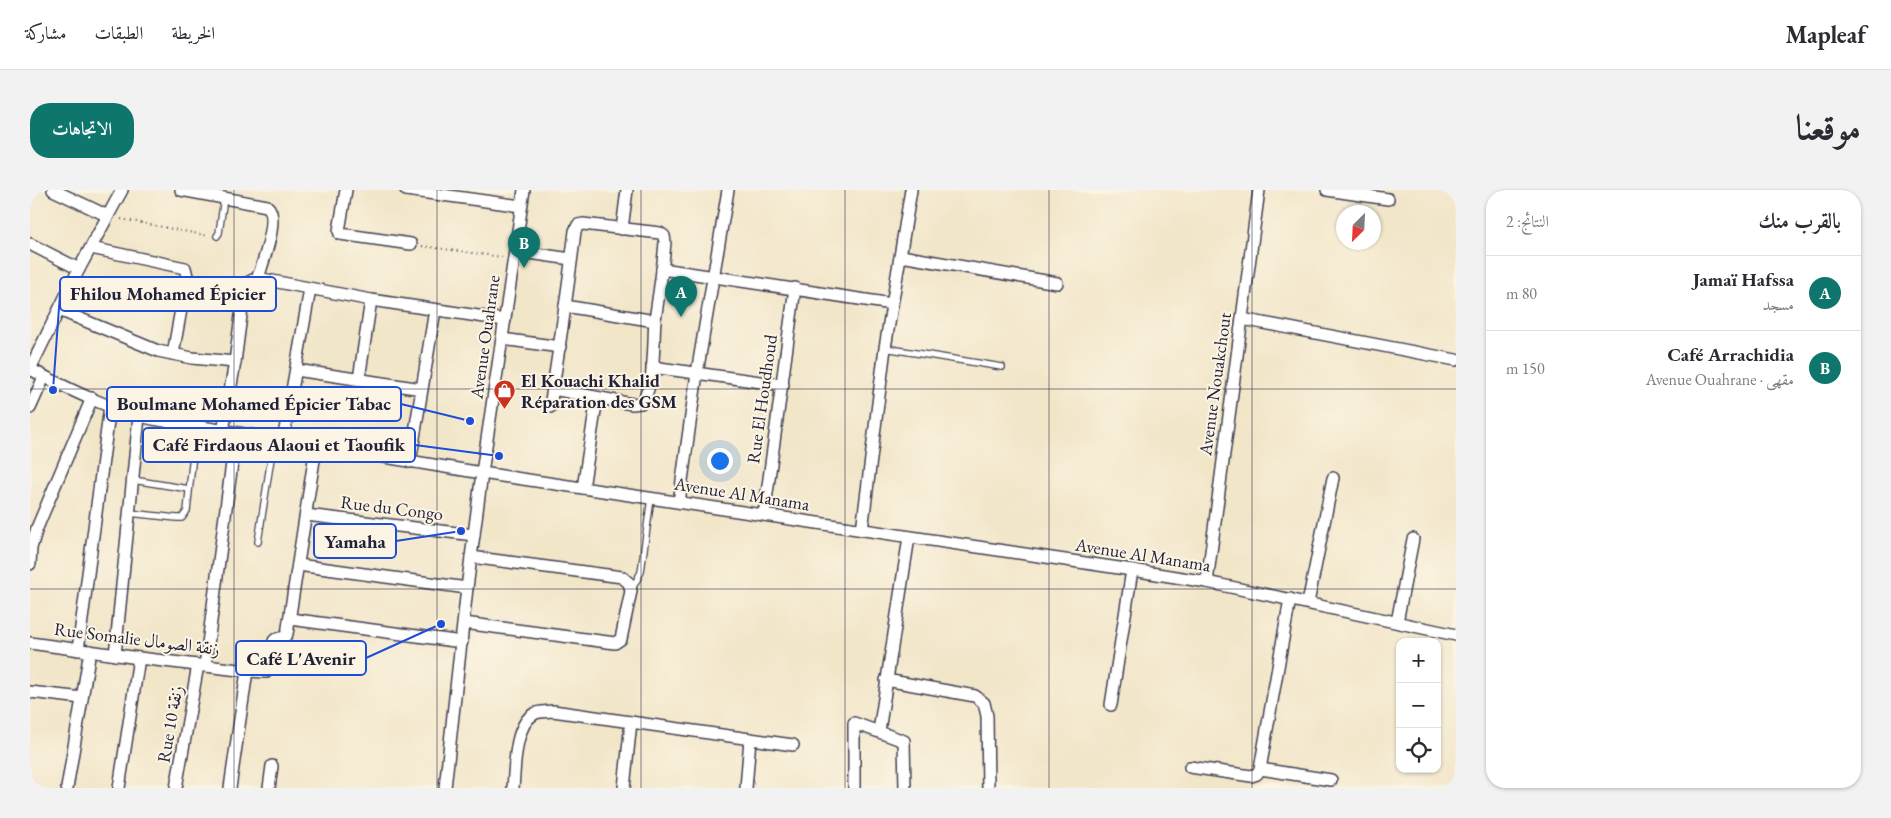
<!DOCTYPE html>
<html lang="ar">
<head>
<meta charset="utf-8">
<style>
	body { margin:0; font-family:"EB Garamond",Amiri,serif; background:#f2f2f3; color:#2b2b33; direction:rtl }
	.controls { position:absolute; right:15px; bottom:15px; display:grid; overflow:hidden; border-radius:10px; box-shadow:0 1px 4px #0004 }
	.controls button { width:45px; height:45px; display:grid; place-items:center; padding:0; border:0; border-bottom:1px solid #e1e1e2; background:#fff; color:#2b2b33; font:25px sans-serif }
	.compass { position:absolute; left:1306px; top:15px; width:45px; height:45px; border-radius:50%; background:#fff; box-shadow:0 1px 4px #0004; rotate:204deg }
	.you { position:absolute; left:689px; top:270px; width:18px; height:18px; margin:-12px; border:4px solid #fff; border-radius:50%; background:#1a73e8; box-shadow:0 0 0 8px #1a73e833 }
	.badge { display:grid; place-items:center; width:32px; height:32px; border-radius:50%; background:#0f766e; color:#fff; font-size:16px; font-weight:700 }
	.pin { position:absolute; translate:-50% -41px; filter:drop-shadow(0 1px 2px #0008) }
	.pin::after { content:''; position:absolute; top:26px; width:18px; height:15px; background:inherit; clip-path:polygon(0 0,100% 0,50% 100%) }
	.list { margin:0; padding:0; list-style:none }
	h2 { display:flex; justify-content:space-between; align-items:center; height:65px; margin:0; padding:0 20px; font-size:21px }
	h2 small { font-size:16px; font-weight:400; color:#7c7c81 }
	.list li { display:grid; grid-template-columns:32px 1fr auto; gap:15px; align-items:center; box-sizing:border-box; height:75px; padding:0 20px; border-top:1px solid #e1e1e2 }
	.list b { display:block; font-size:19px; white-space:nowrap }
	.list p { margin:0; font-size:16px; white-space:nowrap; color:#7c7c81 }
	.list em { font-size:16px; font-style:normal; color:#7c7c81 }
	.icon { flex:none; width:28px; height:28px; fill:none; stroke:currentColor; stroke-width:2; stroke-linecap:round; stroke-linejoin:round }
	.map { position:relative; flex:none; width:1426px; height:598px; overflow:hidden; direction:ltr; border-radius:20px }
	header { display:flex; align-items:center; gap:30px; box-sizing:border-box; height:70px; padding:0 25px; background:#fff; border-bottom:1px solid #e1e1e2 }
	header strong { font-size:24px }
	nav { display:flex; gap:28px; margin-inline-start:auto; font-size:18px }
	.intro { display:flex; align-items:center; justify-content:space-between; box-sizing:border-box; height:120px; padding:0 30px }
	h1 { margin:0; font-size:35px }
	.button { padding:12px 22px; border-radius:20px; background:#0f766e; color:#fff; font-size:18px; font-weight:700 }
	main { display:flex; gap:30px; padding:0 30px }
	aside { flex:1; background:#fff; border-radius:20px; box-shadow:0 1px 4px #0004 }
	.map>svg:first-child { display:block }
</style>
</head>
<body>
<header>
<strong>Mapleaf</strong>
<nav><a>الخريطة</a><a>الطبقات</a><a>مشاركة</a></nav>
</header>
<div class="intro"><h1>موقعنا</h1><a class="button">الاتجاهات</a></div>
<main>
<aside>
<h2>بالقرب منك<small>النتائج: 2</small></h2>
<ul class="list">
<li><span class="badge">A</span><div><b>Jamaï Hafssa</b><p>مسجد</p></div><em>80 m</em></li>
<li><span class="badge">B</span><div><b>Café Arrachidia</b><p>مقهى · Avenue Ouahrane</p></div><em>150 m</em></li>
</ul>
</aside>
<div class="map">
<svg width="1426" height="598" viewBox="0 0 1426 598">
	<rect width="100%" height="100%" fill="#fcf5e5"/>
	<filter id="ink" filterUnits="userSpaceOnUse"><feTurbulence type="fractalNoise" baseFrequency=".02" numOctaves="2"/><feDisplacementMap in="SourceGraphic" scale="10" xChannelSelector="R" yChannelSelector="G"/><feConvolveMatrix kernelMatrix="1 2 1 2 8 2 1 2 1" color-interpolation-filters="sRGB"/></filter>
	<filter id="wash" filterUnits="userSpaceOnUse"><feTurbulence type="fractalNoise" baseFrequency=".0096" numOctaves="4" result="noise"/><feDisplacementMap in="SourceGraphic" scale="20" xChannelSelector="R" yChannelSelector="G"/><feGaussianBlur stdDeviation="1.12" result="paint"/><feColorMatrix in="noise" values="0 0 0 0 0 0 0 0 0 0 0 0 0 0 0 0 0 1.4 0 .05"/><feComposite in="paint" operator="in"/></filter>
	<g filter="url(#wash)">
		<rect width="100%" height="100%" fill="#f2e6c9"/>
	</g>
	<g filter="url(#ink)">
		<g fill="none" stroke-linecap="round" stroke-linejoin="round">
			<defs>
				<g id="lane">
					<path d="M187 46 189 43 194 8"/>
					<path d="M855 158 972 177"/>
					<path d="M103 290 159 299"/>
					<path d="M99 323 147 328H152L157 321 166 236"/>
					<path d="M228 352 244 249"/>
					<path d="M602 399 611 382 621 308"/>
				</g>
				<g id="street">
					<path d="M23 0 78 26"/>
					<path d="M151 0 237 16C250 26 234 68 230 82L227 88 217 93 213 110 205 172 193 241"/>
					<path d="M316 0 309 41 310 44 381 54"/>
					<path d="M376 0 491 16"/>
					<path d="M1297 0 1358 9"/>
					<path d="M592 39 597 0"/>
					<path d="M0 54 49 79"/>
					<path d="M61 58 155 78 157 86 143 164"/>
					<path d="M485 61 541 69"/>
					<path d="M871 66 1027 93"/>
					<path d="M632 79 862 114"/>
					<path d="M227 88 341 110 475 130"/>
					<path d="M535 116 625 131"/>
					<path d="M29 120 128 161 162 168 205 172"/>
					<path d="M1212 129 1426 170"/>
					<path d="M472 149 530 157"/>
					<path d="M622 177 753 195"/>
					<path d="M0 179C38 199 80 220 123 229L452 283 1102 380 1177 392 1426 445"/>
					<path d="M0 179 49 79 92 0"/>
					<path d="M266 180 392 199"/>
					<path d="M329 189 341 110"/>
					<path d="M520 217C529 159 538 100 545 41L548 35 553 34 630 43 634 46 635 52C633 78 629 104 625 130 623 153 626 195 611 213L602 214 523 199"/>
					<path d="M0 218 14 187"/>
					<path d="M253 251 280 99"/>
					<path d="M380 272 405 120"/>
					<path d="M553 298 567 208"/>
					<path d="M649 312 667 183 698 0"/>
					<path d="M276 325 444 345"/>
					<path d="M734 325 765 98"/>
					<path d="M832 340 855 158 881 0"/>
					<path d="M0 374 1 358 7 338 62 208"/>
					<path d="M268 375 437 398"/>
					<path d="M1177 392 1229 0"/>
					<path d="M1278 413 1303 288"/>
					<path d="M260 429 432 452"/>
					<path d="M1367 432 1383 349"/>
					<path d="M434 433 585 453 591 449 601 401 599 393 592 387 441 367"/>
					<path d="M0 453 109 468 217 481 236 482 244 451 246 449 254 447 257 444 286 257"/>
					<path d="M48 460 80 216"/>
					<path d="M85 465 109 226"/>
					<path d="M175 476 206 243"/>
					<path d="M856 490 945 506 954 513 957 526 958 598"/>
					<path d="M0 502 52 508"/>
					<path d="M1081 515 1102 380"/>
					<path d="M849 541 879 347"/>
					<path d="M1160 577 1221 586 1227 584 1230 579 1260 409"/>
					<path d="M1230 579 1301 590"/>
					<path d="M37 598 60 461"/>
					<path d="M89 598 109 468"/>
					<path d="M146 598 168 475"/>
					<path d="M200 598 217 481"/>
					<path d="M239 598 242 576"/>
					<path d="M415 598 437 398 452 283 494 0"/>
					<path d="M483 598C485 578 484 535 504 524 509 521 517 522 523 521L763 555"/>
					<path d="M594 598 601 532"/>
					<path d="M716 598 720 549"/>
					<path d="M824 598V533L874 551 875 598"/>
				</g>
			</defs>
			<use href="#lane" stroke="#413f50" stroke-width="8"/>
			<use href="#street" stroke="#413f50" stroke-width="14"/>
			<g stroke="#413f50" stroke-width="2" stroke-dasharray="1 4" stroke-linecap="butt">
				<path d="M91 29 179 46"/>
				<path d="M392 56 472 67"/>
			</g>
			<use href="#lane" stroke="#fff" stroke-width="5.5"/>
			<use href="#street" stroke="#fff" stroke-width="11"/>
		</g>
	</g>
	<path fill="none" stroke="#22223b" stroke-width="1" stroke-opacity="0.55" d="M204 0V598M407 0V598M611 0V598M815 0V598M1019 0V598M1222 0V598M0 199H1426M0 399H1426"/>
	<defs>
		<symbol id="shop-pin" viewBox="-11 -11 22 30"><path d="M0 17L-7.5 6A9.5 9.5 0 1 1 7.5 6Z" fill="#c8321e" stroke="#fcf5e5"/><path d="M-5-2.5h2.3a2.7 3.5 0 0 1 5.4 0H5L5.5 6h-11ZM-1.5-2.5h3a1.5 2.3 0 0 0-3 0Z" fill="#fff"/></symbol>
	</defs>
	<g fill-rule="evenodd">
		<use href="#shop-pin" x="462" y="188" width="25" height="34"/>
	</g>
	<g text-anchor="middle" stroke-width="4" stroke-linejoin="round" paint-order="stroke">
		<g font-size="18" fill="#22223b" stroke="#fcf5e5">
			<text transform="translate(455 147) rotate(-82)" y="6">Avenue Ouahrane</text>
			<text transform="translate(1185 194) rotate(-82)" y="6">Avenue Nouakchout</text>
			<text transform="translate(732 209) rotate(-82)" y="6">Rue El Houdhoud</text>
			<text transform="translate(712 304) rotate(9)" y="6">Avenue Al Manama</text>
			<text transform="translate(362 318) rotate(7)" y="6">Rue du Congo</text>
			<text transform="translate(1113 365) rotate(9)" y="6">Avenue Al Manama</text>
			<text transform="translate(107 449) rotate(7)" y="6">Rue Somalie زنقة الصومال</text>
			<text transform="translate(140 534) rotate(-80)" y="6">Rue 10 زنقة</text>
		</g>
		<g font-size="18" font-weight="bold" fill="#22223b" stroke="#fcf5e5" text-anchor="start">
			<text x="491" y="197">El Kouachi Khalid<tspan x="491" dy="21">Réparation des GSM</tspan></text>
		</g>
	</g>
	<path fill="none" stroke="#1d4ed8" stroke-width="2" d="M23 200L30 104M440 231L371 214M469 266L385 255M431 341L366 351M411 434L336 468"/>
	<g fill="#1d4ed8" stroke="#fcf5e5" stroke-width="2">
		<circle cx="23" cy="200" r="5"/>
		<circle cx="440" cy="231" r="5"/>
		<circle cx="469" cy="266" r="5"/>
		<circle cx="431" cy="341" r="5"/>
		<circle cx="411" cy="434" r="5"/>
	</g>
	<g fill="#fcf5e5" stroke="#1d4ed8" stroke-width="2">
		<rect x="30" y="87" width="216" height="34" rx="5"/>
		<rect x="77" y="197" width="294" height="34" rx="5"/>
		<rect x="113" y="238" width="272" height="34" rx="5"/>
		<rect x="284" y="334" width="82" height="34" rx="5"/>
		<rect x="206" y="451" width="130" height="34" rx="5"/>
	</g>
	<g font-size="19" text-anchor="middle" font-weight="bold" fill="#22223b">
		<text x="138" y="110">Fhilou Mohamed Épicier</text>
		<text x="224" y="220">Boulmane Mohamed Épicier Tabac</text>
		<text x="249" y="261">Café Firdaous Alaoui et Taoufik</text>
		<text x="325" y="358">Yamaha</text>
		<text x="271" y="475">Café L'Avenir</text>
	</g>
</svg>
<div class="controls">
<button>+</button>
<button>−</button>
<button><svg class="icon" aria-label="locate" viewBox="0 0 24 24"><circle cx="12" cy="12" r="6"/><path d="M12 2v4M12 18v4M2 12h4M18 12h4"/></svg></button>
</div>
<svg class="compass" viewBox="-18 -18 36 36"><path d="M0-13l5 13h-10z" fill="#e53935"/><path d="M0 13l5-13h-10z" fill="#7c7c81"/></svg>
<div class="you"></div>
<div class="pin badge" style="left:651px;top:127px">A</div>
<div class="pin badge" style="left:494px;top:78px">B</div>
</div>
</main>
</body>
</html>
